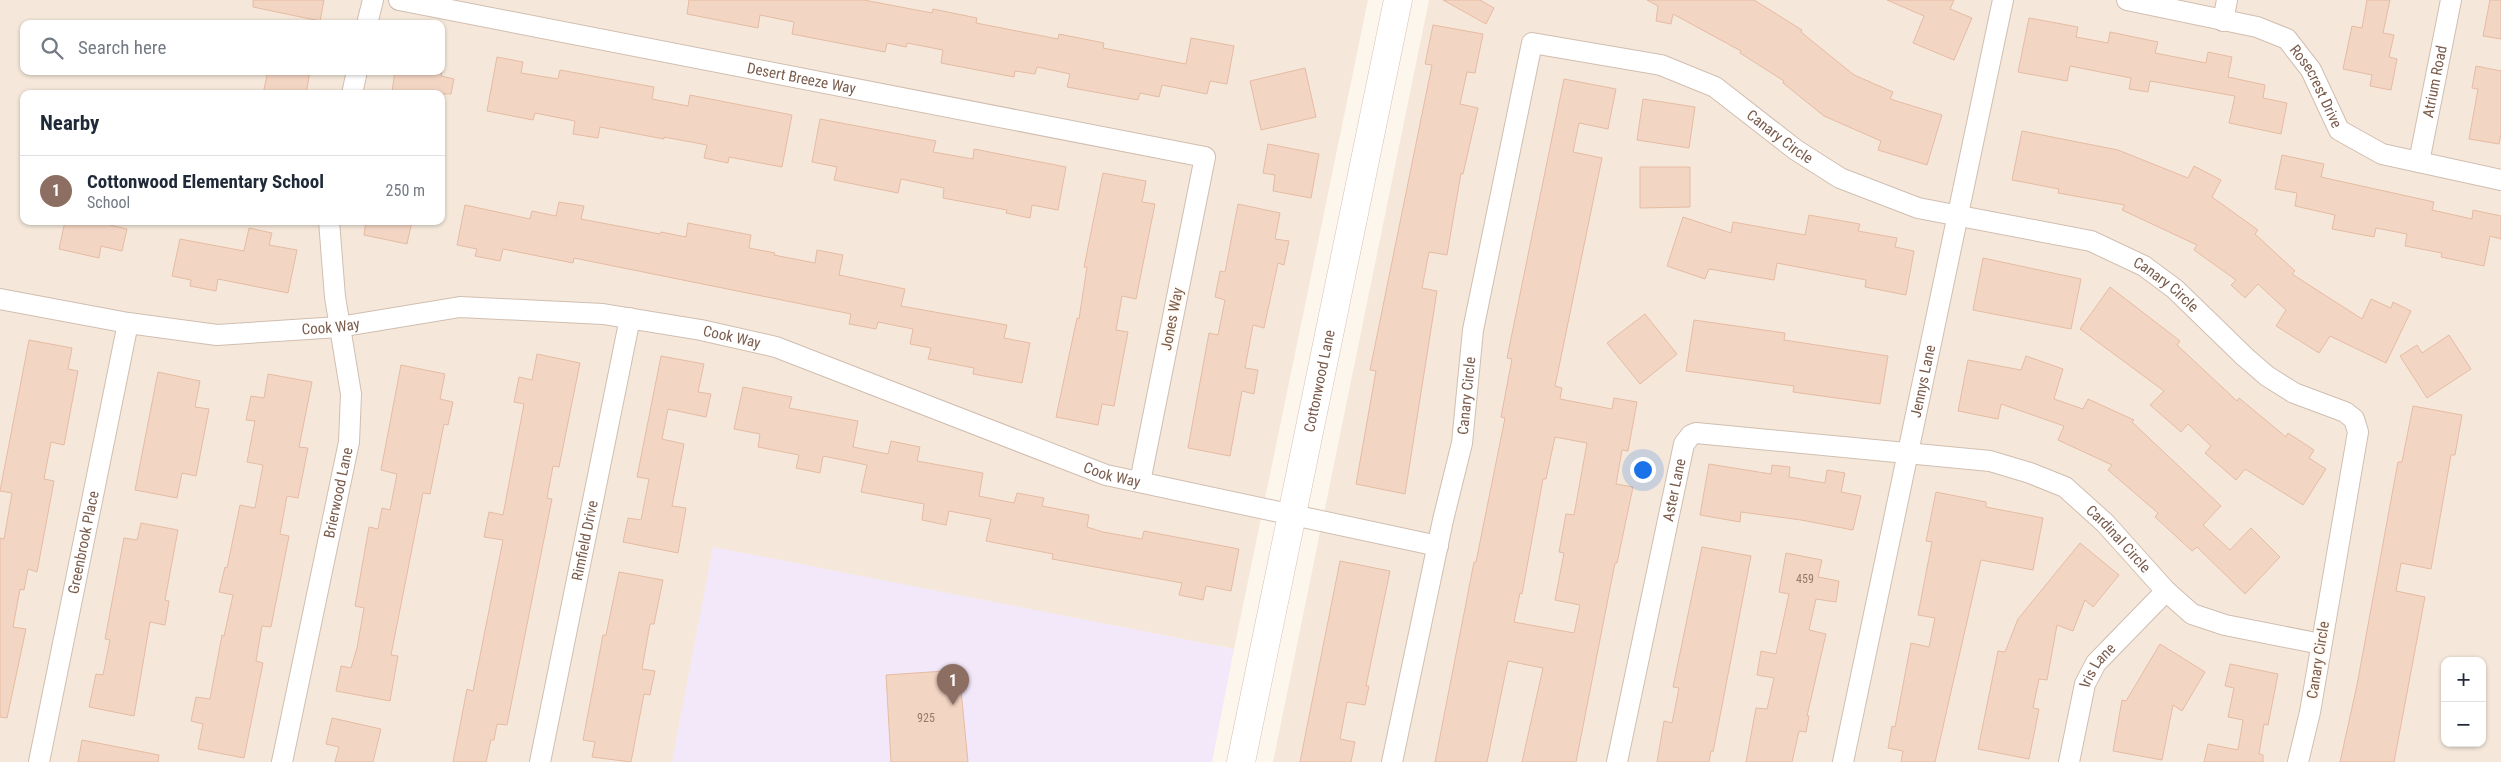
<!DOCTYPE html>
<html lang="en">
<head>
<meta charset="utf-8">
<style>
	body { margin:0; font-family:"Roboto Condensed",sans-serif; background:#f2f2f3; color:#1f2937 }
	.controls { position:absolute; right:15px; bottom:15px; display:grid; overflow:hidden; border-radius:10px; box-shadow:0 1px 4px #0004 }
	.controls button { width:45px; height:45px; display:grid; place-items:center; padding:0; border:0; border-bottom:1px solid #e0e1e3; background:#fff; color:#1f2937; font:25px sans-serif }
	.you { position:absolute; left:1642px; top:469px; width:18px; height:18px; margin:-12px; border:4px solid #fff; border-radius:50%; background:#1a73e8; box-shadow:0 0 0 8px #1a73e833 }
	.badge { display:grid; place-items:center; width:32px; height:32px; border-radius:50%; background:#7c3aed; color:#fff; font-size:16px; font-weight:700 }
	.pin { position:absolute; translate:-50% -41px; filter:drop-shadow(0 1px 2px #0008) }
	.pin::after { content:''; position:absolute; top:26px; width:18px; height:15px; background:inherit; clip-path:polygon(0 0,100% 0,50% 100%) }
	.list { margin:0; padding:0; list-style:none }
	h2 { display:flex; justify-content:space-between; align-items:center; height:65px; margin:0; padding:0 20px; font-size:21px }
	h2 small { font-size:16px; font-weight:400; color:#747a83 }
	.list li { display:grid; grid-template-columns:32px 1fr auto; gap:15px; align-items:center; box-sizing:border-box; height:70px; padding:0 20px; border-top:1px solid #e0e1e3 }
	.list b { display:block; font-size:19px; white-space:nowrap }
	.list p { margin:0; font-size:16px; white-space:nowrap; color:#747a83 }
	.list em { font-size:16px; font-style:normal; color:#747a83 }
	.icon { flex:none; width:28px; height:28px; fill:none; stroke:currentColor; stroke-width:2; stroke-linecap:round; stroke-linejoin:round }
	.map { position:relative; flex:none; width:2501px; height:762px; overflow:hidden }
	.search { position:absolute; background:#fff; box-shadow:0 1px 4px #0004; left:20px; top:20px; width:425px; height:55px; display:flex; align-items:center; gap:12px; box-sizing:border-box; padding:0 18px; border-radius:10px; color:#747a83; font-size:19px }
	.panel { position:absolute; background:#fff; box-shadow:0 1px 4px #0004; left:20px; top:90px; width:425px; height:135px; border-radius:10px }
	.map>svg:first-child { display:block }
</style>
</head>
<body>
<div class="map">
<svg width="2501" height="762" viewBox="0 0 2501 762">
	<rect width="100%" height="100%" fill="#fdf6ec"/>
	<g fill="#f5e8da" fill-rule="evenodd">
		<path d="M0 0H1368L1234 649 714 548 672 762H0ZM24 24H441V71H24ZM24 94H441V221H24Z"/>
		<path d="M1429 0H2501V762H1273ZM2445 661H2482V743H2445Z"/>
	</g>
	<path fill="#f3e8fa" d="M713 547 1234 649 1212 762H672Z"/>
	<g fill="#f3d5c3" stroke="#e6bba3" fill-rule="evenodd">
		<path d="M253 0H324L320 21 253 7Z"/>
		<path d="M689 0H864L932 13 933 9 977 18 976 23 1058 39 1059 34 1104 43 1103 48 1186 64 1191 38 1234 46 1227 84 1210 81 1207 94 1162 85 1159 97 1140 93 1138 100 1067 87 1070 74 1037 67 1035 74 1015 71 1014 77 941 63 943 50 907 43 906 47 887 43 885 52 792 34 794 22 760 15 758 28 687 14Z"/>
		<path d="M1443 0H1480L1494 8 1486 24Z"/>
		<path d="M1647 0H1754L1802 30 1801 32 1854 75 1893 92 1890 99 1942 115 1927 165 1878 150 1881 141 1824 116 1783 83 1784 81 1740 53 1741 51 1673 14 1671 24 1656 21 1658 6Z"/>
		<path d="M1887 0H1954L1950 9 1972 18 1954 60 1913 43 1924 16Z"/>
		<path d="M2367 0H2390L2383 33 2394 35 2389 57 2397 59 2391 90 2370 86 2372 75 2343 69 2352 26 2362 28Z"/>
		<path d="M2490 0H2501V39L2483 36Z"/>
		<path d="M2029 18 2078 27 2076 37 2108 43 2110 32 2158 42 2155 53 2206 63 2208 52 2232 57 2228 77 2265 85 2263 98 2287 103 2281 134 2229 123 2235 96 2150 81 2148 92 2129 89 2131 78 2070 66 2067 81 2018 72Z"/>
		<path d="M1433 25 1483 34 1475 73 1467 72 1460 104 1478 108 1463 174 1461 173 1447 255 1429 252 1422 288 1437 291 1405 494 1356 484 1376 371 1370 370 1432 65 1425 64Z"/>
		<path d="M497 57 523 62 521 73 558 79 560 70 654 87 652 99 688 106 690 95 792 115 782 167 729 157 728 163 704 158 707 145 664 137V139L600 127 598 138 573 134 575 121 535 113 533 120 487 111Z"/>
		<path d="M2476 66 2501 71V134L2499 144 2469 139 2478 89 2472 88Z"/>
		<path d="M1305 68 1316 117 1261 130 1250 81Z"/>
		<path d="M268 71H310L306 94H263Z"/>
		<path d="M395 71H442L441 76 454 79 451 94H403L392 92Z"/>
		<path d="M1564 79 1616 89 1608 129 1579 123 1573 152 1602 158 1555 386 1562 388 1560 399 1612 409 1614 398 1637 402 1628 451 1622 450 1616 484 1633 487 1617 563H1615L1576 762H1522L1543 668 1508 661 1487 762H1435L1474 562H1476L1505 418 1501 417 1512 359 1507 358ZM1555 437 1587 443 1574 515 1566 514 1559 552 1564 553 1555 600 1580 605 1574 633 1514 622 1520 593 1522 594 1543 479H1546Z"/>
		<path d="M1643 99 1695 107 1689 148 1637 140Z"/>
		<path d="M820 119 936 141 933 152 973 159 974 149 1066 167 1058 210 1032 205 1030 218 1006 213 1007 210 943 198 944 188 901 179 898 193 834 180 837 167 812 162Z"/>
		<path d="M2022 131 2118 150 2188 178 2194 166 2221 180 2212 197 2258 230 2255 234 2295 271 2292 274 2362 319 2371 299 2391 308 2393 302 2411 311 2386 363 2330 336 2319 353 2276 326 2286 310 2258 284 2245 298 2231 285 2236 280 2194 250 2197 245 2122 210 2125 205 2058 193 2059 189 2012 180Z"/>
		<path d="M1268 144 1319 154 1311 198 1273 191 1275 175 1263 173Z"/>
		<path d="M2282 155 2324 164 2321 177 2434 202 2432 210 2472 219 2473 210 2501 216V239L2490 236 2484 266 2441 257 2442 253 2405 246 2407 234 2376 228 2374 237 2332 229 2335 215 2295 206 2297 193 2275 189Z"/>
		<path d="M1640 167H1690V207L1640 208Z"/>
		<path d="M1103 173 1146 181 1142 202 1155 204 1136 299 1122 296 1116 330 1128 332 1114 406 1102 404 1098 425 1056 417 1077 318 1079 319 1087 267H1084Z"/>
		<path d="M559 202 584 206 581 219 660 234 661 232 686 237 688 223 751 235 749 248 775 253 774 255 815 263 817 250 843 255 839 275 905 289 901 306 1007 325 1004 338 1030 343 1022 383 973 374 974 368 928 359 931 348 910 344 913 329 878 322 876 329 849 324 851 314 574 258 573 263 503 249 500 261 475 256 477 249 457 245 465 205 530 219 532 211 556 216Z"/>
		<path d="M1238 204 1280 213 1275 239 1289 241 1284 265 1278 263 1264 328 1253 325 1245 368 1258 370 1254 394 1242 391 1230 456 1188 448 1209 333 1218 335 1225 300 1215 297 1220 271 1225 272Z"/>
		<path d="M1809 215 1860 224 1858 231 1897 238 1895 247 1914 251 1906 295 1865 287 1866 280 1777 263 1774 280 1709 269 1705 279 1667 266 1683 217 1731 233 1733 222 1805 235Z"/>
		<path d="M65 221H111L110 225 127 229 122 251 101 246 99 258 59 249Z"/>
		<path d="M366 221H412L407 244 364 235Z"/>
		<path d="M249 228 272 233 269 245 297 250 288 293 218 279 216 291 190 286 191 280 172 276 180 239 244 251Z"/>
		<path d="M1983 258 2081 279 2071 329 1973 310Z"/>
		<path d="M2110 287 2180 341 2177 345 2237 401 2239 398 2286 437 2288 433 2314 450 2309 458 2326 469 2303 505 2245 469 2236 480 2205 453 2211 446 2188 424 2181 432 2150 405 2164 391 2080 329Z"/>
		<path d="M1645 314 1677 354 1640 384 1607 343Z"/>
		<path d="M1694 320 1785 333 1784 340 1888 356 1880 404 1793 392 1794 386 1686 371Z"/>
		<path d="M2449 335 2471 369 2427 398 2400 356 2417 345 2422 353Z"/>
		<path d="M29 340 72 348 68 369 78 371 64 445 51 442 44 479 54 481 37 572 28 569 24 590 20 589 13 627 26 629 7 718 0 717V538L4 539 12 493 0 491Z"/>
		<path d="M537 354 580 363 559 467 553 466 547 498 552 499 507 725 497 724 494 740H491L486 762H453L467 689 473 691 503 540 484 537 489 512 503 515 524 404 514 402 519 377 532 380Z"/>
		<path d="M661 356 704 364 698 392 711 394 706 417 668 409 662 439 684 444 672 506 686 508 678 553 623 542 628 518 641 520 649 479 637 477Z"/>
		<path d="M2026 356 2063 369 2054 399 2083 409 2088 399 2134 420 2132 422 2221 506 2203 525 2230 550 2251 528 2280 557 2245 594 2197 547 2192 551 2155 517 2158 513 2108 470 2112 465 2058 440 2064 426 2001 404 1998 419 1958 411 1968 360 2021 370Z"/>
		<path d="M401 365 445 374 440 399 453 402 448 425 444 424 430 494 423 493 391 655 398 656 390 701 336 691 341 666 351 668 357 648 364 608 355 606 369 527 378 529 382 508 390 510 397 474 381 470Z"/>
		<path d="M158 372 200 381 195 407 209 409 196 476 182 473 177 498 135 490Z"/>
		<path d="M268 374 312 382 299 447 308 448 298 498 287 496 280 534 289 536 271 627 262 626 256 661 263 663 244 758 198 749 203 724 191 721 196 697 210 699 222 635 224 636 233 595 219 592 225 567 227 568 240 505 255 508 263 465 247 462 255 421 246 420 251 396 264 398Z"/>
		<path d="M743 387 792 397 789 408 858 421 853 447 888 454 891 441 920 447 917 461 983 473 979 496 1014 503 1017 493 1044 498 1042 506 1089 515 1087 527 1103 532 1142 539 1144 531 1239 549 1231 591 1206 586 1203 600 1179 595 1182 583 1052 559 1053 554 986 541 991 519 949 511 946 525 922 520 924 504 861 492 867 465 823 456 820 473 796 468 799 455 758 447 760 434 734 429Z"/>
		<path d="M2413 406 2462 415 2455 455H2451L2431 569 2401 563 2396 591 2425 597 2394 762H2340L2357 685 2398 462H2402Z"/>
		<path d="M1709 464 1771 474 1772 465 1790 467 1789 477 1825 483 1827 470 1845 473 1841 492 1861 496 1853 530 1801 520 1741 512 1740 522 1700 515Z"/>
		<path d="M1936 492 1986 502V507L2043 518 2033 570 1981 560 1935 762H1901L1903 751 1888 748 1892 726 1895 727 1911 643 1929 647 1935 618 1918 615 1932 542 1926 541Z"/>
		<path d="M141 523 178 530 165 600 169 601 165 625 150 622 134 716 89 707 96 674 103 675 110 640 105 639 124 538 137 540Z"/>
		<path d="M2080 543 2119 575 2093 607 2085 600 2073 631 2057 625 2047 680 2039 679 2033 708 2039 709 2029 759 1978 749 1998 651 2005 652 2018 619Z"/>
		<path d="M1702 547 1751 556 1713 752 1711 751 1709 762H1657L1664 721 1672 723 1679 688 1673 687Z"/>
		<path d="M1786 553 1822 560 1818 577 1839 581 1836 602 1816 599 1809 630 1826 634 1807 716H1809L1806 732 1799 731 1792 762H1746L1756 708 1767 709 1774 678 1757 675 1761 651 1776 654 1789 594 1779 592Z"/>
		<path d="M1340 561 1390 571 1366 686H1369L1365 705 1347 702 1340 739 1355 742 1351 762H1300Z"/>
		<path d="M619 572 663 580 654 624H650L642 669 655 671 650 695 644 694 631 762 592 757 595 742 583 740 603 635H606Z"/>
		<path d="M2160 644 2205 672 2182 711 2173 705 2162 760 2113 751 2122 700 2126 701Z"/>
		<path d="M2230 664 2278 674 2268 725 2264 724 2259 754 2263 755V762H2204L2208 744 2238 750 2243 720 2228 717 2234 688 2225 686Z"/>
		<path d="M959 670 968 762H891L886 675Z"/>
		<path d="M332 718 381 729 373 762H335L339 747 326 744Z"/>
		<path d="M82 740 159 755 158 762H78Z"/>
	</g>
	<g fill="none" stroke-linecap="round" stroke-linejoin="round">
		<defs>
			<g id="street">
				<path id="s1" d="M399 0 1205 157 1140 482"/>
				<path id="s2" d="M2127 0 2257 27 2287 39 2311 70 2339 130 2382 154 2501 180"/>
				<path d="M2223 21 2227 0"/>
				<path d="M367 24 373 0"/>
				<path d="M352 94 357 71"/>
				<path id="s3" d="M2419 162 2451 0"/>
				<path id="s4" d="M0 299 128 323 217 335 339 327 460 307 603 314 701 330 776 347 1106 475 1438 546"/>
				<path id="s5" d="M39 762 128 323"/>
				<path id="s6" d="M282 762 349 442 351 394 335 297 329 221"/>
				<path id="s7" d="M540 762 630 318"/>
				<path id="s8" d="M1392 762 1443 520 1462 443 1473 330 1532 43 1661 65 1715 87 1796 150 1840 178 1918 208 2091 241 2144 266 2175 289 2245 357 2267 376 2294 393 2345 412 2354 419 2358 432 2310 712 2298 762"/>
				<path id="s9" d="M1617 762 1684 444 1691 435 1696 433 1990 461 2030 473 2065 487 2105 523 2166 591 2192 614 2225 625 2321 644"/>
				<path id="s10" d="M1843 762 2003 0"/>
				<path id="s11" d="M2069 762 2085 684 2096 663 2166 591"/>
			</g>
			<g id="secondary">
				<path id="s12" d="M1241 762 1398 0"/>
			</g>
		</defs>
		<use href="#street" stroke="#d1beb0" stroke-width="22"/>
		<use href="#secondary" stroke="#d6c0b0" stroke-width="29"/>
		<use href="#street" stroke="#fff" stroke-width="20"/>
		<use href="#secondary" stroke="#fff" stroke-width="28"/>
	</g>
	<g text-anchor="middle" stroke-width="4" stroke-linejoin="round" paint-order="stroke">
		<g font-size="12" fill="#987a6a">
			<text x="1805" y="583">459</text>
			<text x="926" y="722">925</text>
		</g>
		<g font-size="15" fill="#7a5c4d" stroke="#fffaf3">
			<text dy="5" stroke="none"><textPath href="#s1" startOffset="410">Desert Breeze Way</textPath></text>
			<text dy="5" stroke="none"><textPath href="#s3" startOffset="82">Atrium Road</textPath></text>
			<text dy="5" stroke="none"><textPath href="#s2" startOffset="221">Rosecrest Drive</textPath></text>
			<text dy="5" stroke="none"><textPath href="#s8" startOffset="1004">Canary Circle</textPath></text>
			<text dy="5" stroke="none"><textPath href="#s8" startOffset="1424">Canary Circle</textPath></text>
			<text transform="translate(1172 319) rotate(-79)" y="5">Jones Way</text>
			<text dy="5" stroke="none"><textPath href="#s4" startOffset="334">Cook Way</textPath></text>
			<text dy="5" stroke="none"><textPath href="#s4" startOffset="739">Cook Way</textPath></text>
			<text dy="5" stroke="none"><textPath href="#s12" startOffset="389">Cottonwood Lane</textPath></text>
			<text dy="5" stroke="none"><textPath href="#s10" startOffset="389">Jennys Lane</textPath></text>
			<text dy="5" stroke="none"><textPath href="#s8" startOffset="374">Canary Circle</textPath></text>
			<text dy="5" stroke="none"><textPath href="#s4" startOffset="1144">Cook Way</textPath></text>
			<text dy="5" stroke="none"><textPath href="#s9" startOffset="278">Aster Lane</textPath></text>
			<text dy="5" stroke="none"><textPath href="#s6" startOffset="275">Brierwood Lane</textPath></text>
			<text dy="5" stroke="none"><textPath href="#s7" startOffset="226">Rimfield Drive</textPath></text>
			<text dy="5" stroke="none"><textPath href="#s9" startOffset="791">Cardinal Circle</textPath></text>
			<text dy="5" stroke="none"><textPath href="#s5" startOffset="224">Greenbrook Place</textPath></text>
			<text transform="translate(2318 660) rotate(-81)" y="5">Canary Circle</text>
			<text dy="5" stroke="none"><textPath href="#s11" startOffset="102">Iris Lane</textPath></text>
		</g>
	</g>
</svg>
<div class="controls">
<button>+</button>
<button>−</button>
</div>
<div class="you"></div>
<div class="pin badge" style="left:953px;top:705px;background:#8d6e63">1</div>
<div class="search"><svg class="icon" aria-label="search" viewBox="0 0 24 24"><circle cx="10" cy="10" r="6"/><path d="M15 15l6 6"/></svg>Search here</div>
<section class="panel">
<h2>Nearby<small></small></h2>
<ul class="list">
<li><span class="badge" style="background:#8d6e63">1</span><div><b>Cottonwood Elementary School</b><p>School</p></div><em>250 m</em></li>
</ul>
</section>
</div>
</body>
</html>
